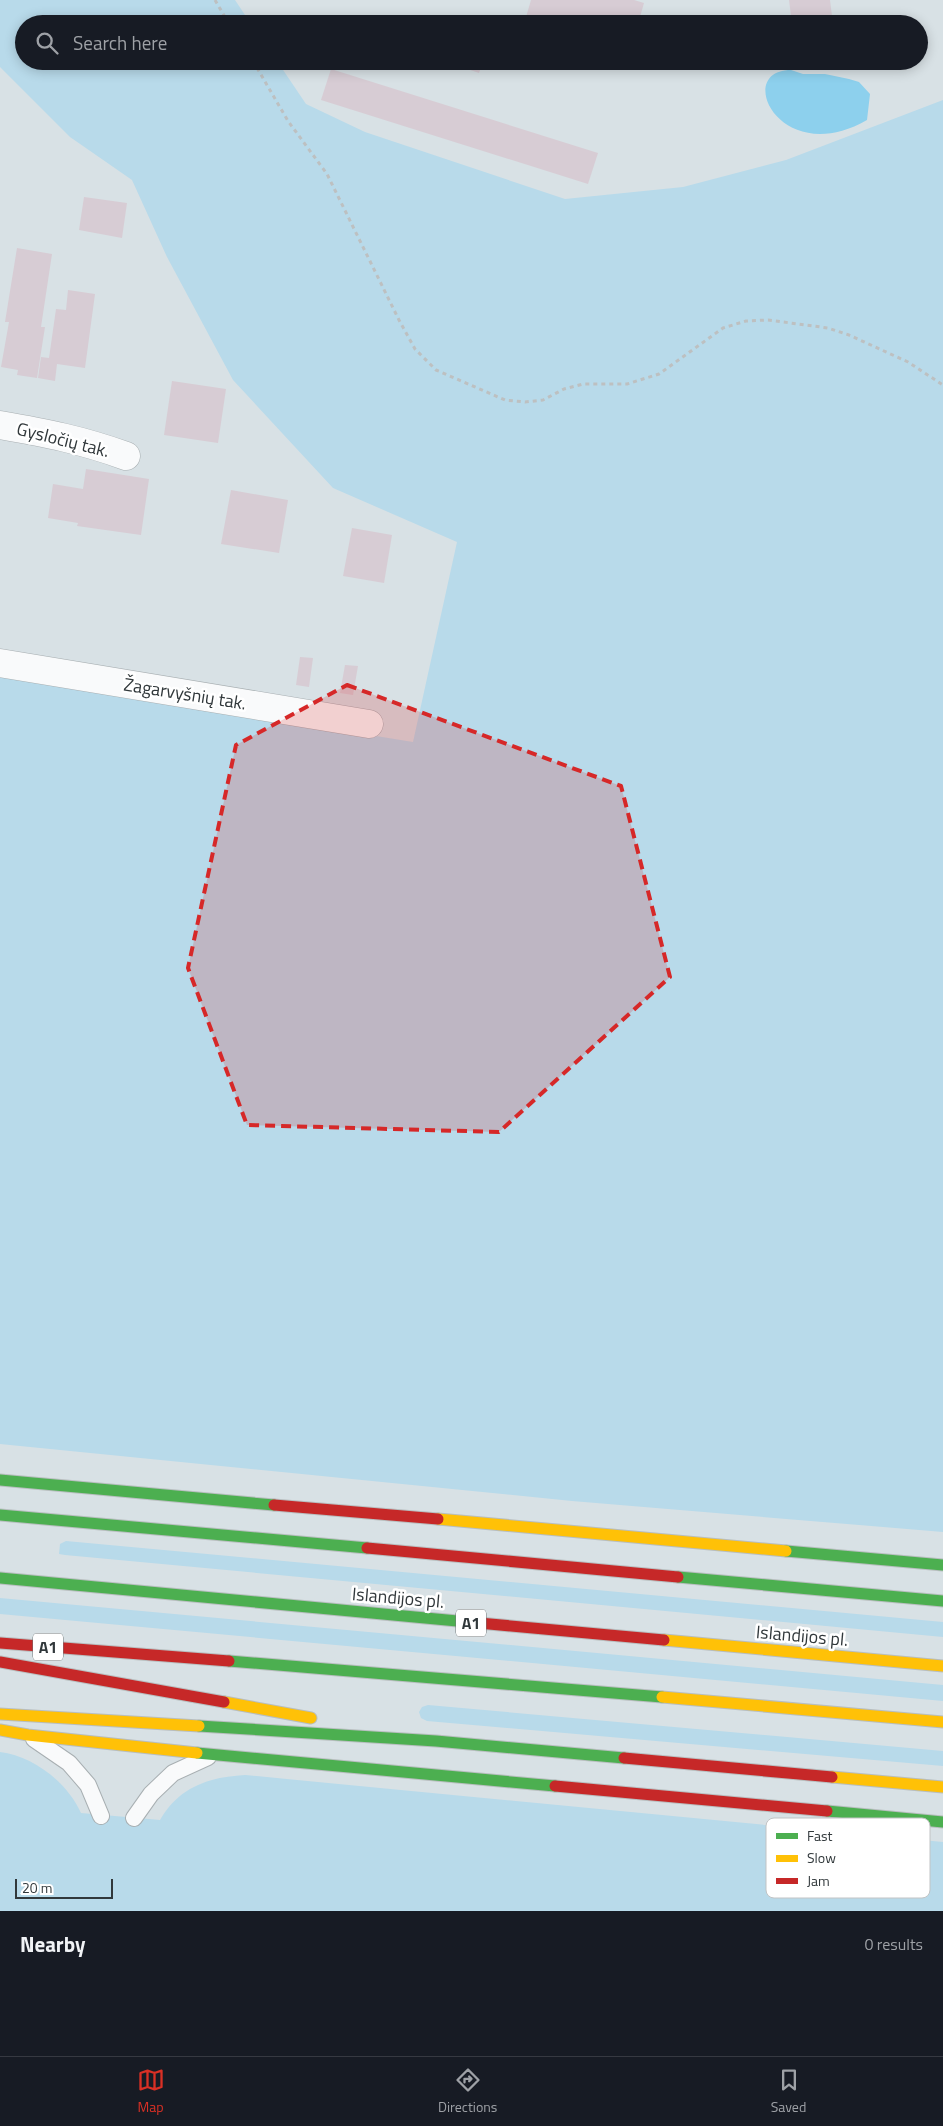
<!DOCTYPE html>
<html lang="en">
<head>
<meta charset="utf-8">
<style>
	body { margin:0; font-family:"Titillium Web",sans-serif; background:#242831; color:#f1f3f6 }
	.scale { position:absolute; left:15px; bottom:12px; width:98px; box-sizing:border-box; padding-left:5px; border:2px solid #31383b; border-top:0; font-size:14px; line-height:18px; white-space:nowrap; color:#31383b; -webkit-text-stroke:4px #fff; paint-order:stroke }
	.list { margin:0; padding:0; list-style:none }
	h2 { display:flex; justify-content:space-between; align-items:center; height:65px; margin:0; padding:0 20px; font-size:21px }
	h2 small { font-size:16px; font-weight:400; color:#9ea1a6 }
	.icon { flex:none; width:28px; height:28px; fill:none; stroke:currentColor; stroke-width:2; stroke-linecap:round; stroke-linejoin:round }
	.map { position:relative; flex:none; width:943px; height:1911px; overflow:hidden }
	.search { position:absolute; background:#171b24; box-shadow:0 2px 12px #0003; left:15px; right:15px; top:15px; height:55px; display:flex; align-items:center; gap:12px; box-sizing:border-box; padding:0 18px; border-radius:28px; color:#9ea1a6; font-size:19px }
	.sheet { height:145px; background:#171b24 }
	nav { display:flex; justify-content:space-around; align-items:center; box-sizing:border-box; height:70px; border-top:1px solid #363941; background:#171b24; font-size:14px; color:#9ea1a6 }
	nav a { display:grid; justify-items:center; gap:2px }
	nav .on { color:#d93025 }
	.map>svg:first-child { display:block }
</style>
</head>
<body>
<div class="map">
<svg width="943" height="1911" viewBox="0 0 943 1911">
	<rect width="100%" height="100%" fill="#d8e1e5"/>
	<g fill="#b8daea">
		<path d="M0 0H235L251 24H24V61H277L306 104 365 132 565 199 683 187 786 160 943 100V1532L572 1501 0 1444V675L413 742 457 542 333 488 233 380 167 257 132 180 70 137 0 67Z"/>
		<path d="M66 1541 943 1622V1637L65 1555 59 1554 60 1544Z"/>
		<path d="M0 1598 943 1685V1701L0 1614Z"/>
		<path d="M428 1705 943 1751V1766L427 1721 421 1718 419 1712 422 1707Z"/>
		<path d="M0 1752C33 1756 67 1782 81 1813L160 1820C179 1787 209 1777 245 1775L943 1842V1911H0Z"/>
	</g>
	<path fill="#8dd0ed" d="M791 70 803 74H825L849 79 859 82 870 94 867 120C780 170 733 70 791 70Z"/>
	<g fill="#d7ccd4">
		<path d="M531 0H634L644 3 638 24H524Z"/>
		<path d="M789 0H830L833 24H792Z"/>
		<path d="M444 61H483L479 73Z"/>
		<path d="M331 69 598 153 588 184 321 100Z"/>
		<path d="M84 197 127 203 122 238 79 230Z"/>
		<path d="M17 248 52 254 41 327H45L37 378 17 375 18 370 1 367 9 322H5Z"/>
		<path d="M68 290 95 294 85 368 57 364 55 381 38 378 41 357 49 358 56 309 66 310Z"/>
		<path d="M172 381 226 389 218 443 164 435Z"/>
		<path d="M86 469 149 479 141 535 77 526 78 523 48 518 53 484 83 489Z"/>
		<path d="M231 490 288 500 279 553 221 544Z"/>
		<path d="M352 528 392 535 384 583 343 576Z"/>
		<path d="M300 657 313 658 309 687 296 685Z"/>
		<path d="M345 665 358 666 353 695 340 693Z"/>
	</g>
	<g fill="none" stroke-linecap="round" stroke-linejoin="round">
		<defs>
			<g id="lane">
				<path d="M34 1739 69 1763 88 1785 101 1816"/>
				<path d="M134 1818 151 1794 173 1773 208 1757"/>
			</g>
			<g id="street">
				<path d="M0 425C46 433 82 440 126 456"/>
				<path d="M0 663 369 724"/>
			</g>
			<g id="fast">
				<path d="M0 1480 274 1505"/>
				<path d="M0 1515 367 1548"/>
				<path d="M786 1551 943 1565"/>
				<path d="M678 1577 943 1601"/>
				<path d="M0 1578 468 1622"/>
				<path d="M229 1661 662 1697"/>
				<path d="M199 1726 436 1741 624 1758"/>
				<path d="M197 1753 555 1786"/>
				<path d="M827 1811 943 1822"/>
			</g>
			<g id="slow">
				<path d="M438 1519 786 1551"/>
				<path d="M664 1640 943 1666"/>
				<path d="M662 1697 943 1722"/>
				<path d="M224 1702 311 1718"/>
				<path d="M0 1714 199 1726"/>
				<path d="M0 1730 28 1735 197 1753"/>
				<path d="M832 1777 943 1787"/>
			</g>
			<g id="jam">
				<path d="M274 1505 438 1519"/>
				<path d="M367 1548 678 1577"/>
				<path d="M468 1622 664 1640"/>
				<path d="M0 1643 229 1661"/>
				<path d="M0 1662 224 1702"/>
				<path d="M624 1758 832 1777"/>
				<path d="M555 1786 827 1811"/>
			</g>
		</defs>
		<use href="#lane" stroke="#a8afb2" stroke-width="18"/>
		<use href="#street" stroke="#a8afb2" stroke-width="29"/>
		<use href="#fast" stroke="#b8bebf" stroke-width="13"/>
		<use href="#slow" stroke="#b8bebf" stroke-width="13"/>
		<use href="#jam" stroke="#b8bebf" stroke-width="13"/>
		<g stroke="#bdc0c1" stroke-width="3" stroke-dasharray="4 4" stroke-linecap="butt">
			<path d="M215 0 229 24"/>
			<path d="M253 61 288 121 327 174 399 320 415 349 436 370 505 400 525 402 543 400 564 389 583 384H627L659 374 723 328 746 321 768 320 828 328 849 335 908 362 943 385"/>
		</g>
		<use href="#lane" stroke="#f9fafb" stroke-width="16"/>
		<use href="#street" stroke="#f9fafb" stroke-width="28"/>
		<use href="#fast" stroke="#4caf50" stroke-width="11"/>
		<use href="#slow" stroke="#ffc107" stroke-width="11"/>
		<use href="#jam" stroke="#c62828" stroke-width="11"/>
	</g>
	<path fill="#d62828" fill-opacity="0.2" stroke="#d62828" stroke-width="4" stroke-dasharray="10 6" stroke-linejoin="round" d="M347 685 621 786 670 977 499 1132 247 1125 188 968 236 745Z"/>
	<g text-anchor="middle" stroke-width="5" stroke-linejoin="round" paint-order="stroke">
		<g fill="#fff" stroke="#6f7476" stroke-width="1">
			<rect x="456" y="1609.5" width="30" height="27" rx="4"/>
			<rect x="33" y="1633.5" width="30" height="27" rx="4"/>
		</g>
		<g font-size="16" font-weight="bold" fill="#31383b">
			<text x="471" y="1629">A1</text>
			<text x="48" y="1653">A1</text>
		</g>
		<g font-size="18" fill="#31383b" stroke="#fff">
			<text transform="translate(63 440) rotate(14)" y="6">Gysločių tak.</text>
			<text transform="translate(185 694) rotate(9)" y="6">Žagarvyšnių tak.</text>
			<text transform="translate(398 1598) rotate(5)" y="6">Islandijos pl.</text>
			<text transform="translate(802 1636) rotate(5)" y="6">Islandijos pl.</text>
		</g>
	</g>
	<rect x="766" y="1818" width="164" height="80" rx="8" fill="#fff" stroke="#c1c3c4" stroke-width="1"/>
	<rect x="776" y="1833" width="22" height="6" fill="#4caf50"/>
	<rect x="776" y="1855" width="22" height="7" fill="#ffc107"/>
	<rect x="776" y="1878" width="22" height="6" fill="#c62828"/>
	<g font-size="14" fill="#31383b">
		<text x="807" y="1841">Fast</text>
		<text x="807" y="1863">Slow</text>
		<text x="807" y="1886">Jam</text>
	</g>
</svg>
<div class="scale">20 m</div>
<div class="search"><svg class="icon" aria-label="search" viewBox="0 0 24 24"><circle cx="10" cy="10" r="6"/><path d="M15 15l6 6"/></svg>Search here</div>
</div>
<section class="sheet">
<h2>Nearby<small>0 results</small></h2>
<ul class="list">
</ul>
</section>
<nav>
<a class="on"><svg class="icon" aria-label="map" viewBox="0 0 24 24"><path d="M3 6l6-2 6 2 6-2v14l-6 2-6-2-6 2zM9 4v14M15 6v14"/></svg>Map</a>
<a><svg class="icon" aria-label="directions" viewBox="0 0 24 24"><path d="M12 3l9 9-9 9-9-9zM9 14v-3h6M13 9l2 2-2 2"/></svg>Directions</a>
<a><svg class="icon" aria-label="saved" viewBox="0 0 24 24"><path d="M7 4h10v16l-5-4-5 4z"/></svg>Saved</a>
</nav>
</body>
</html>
